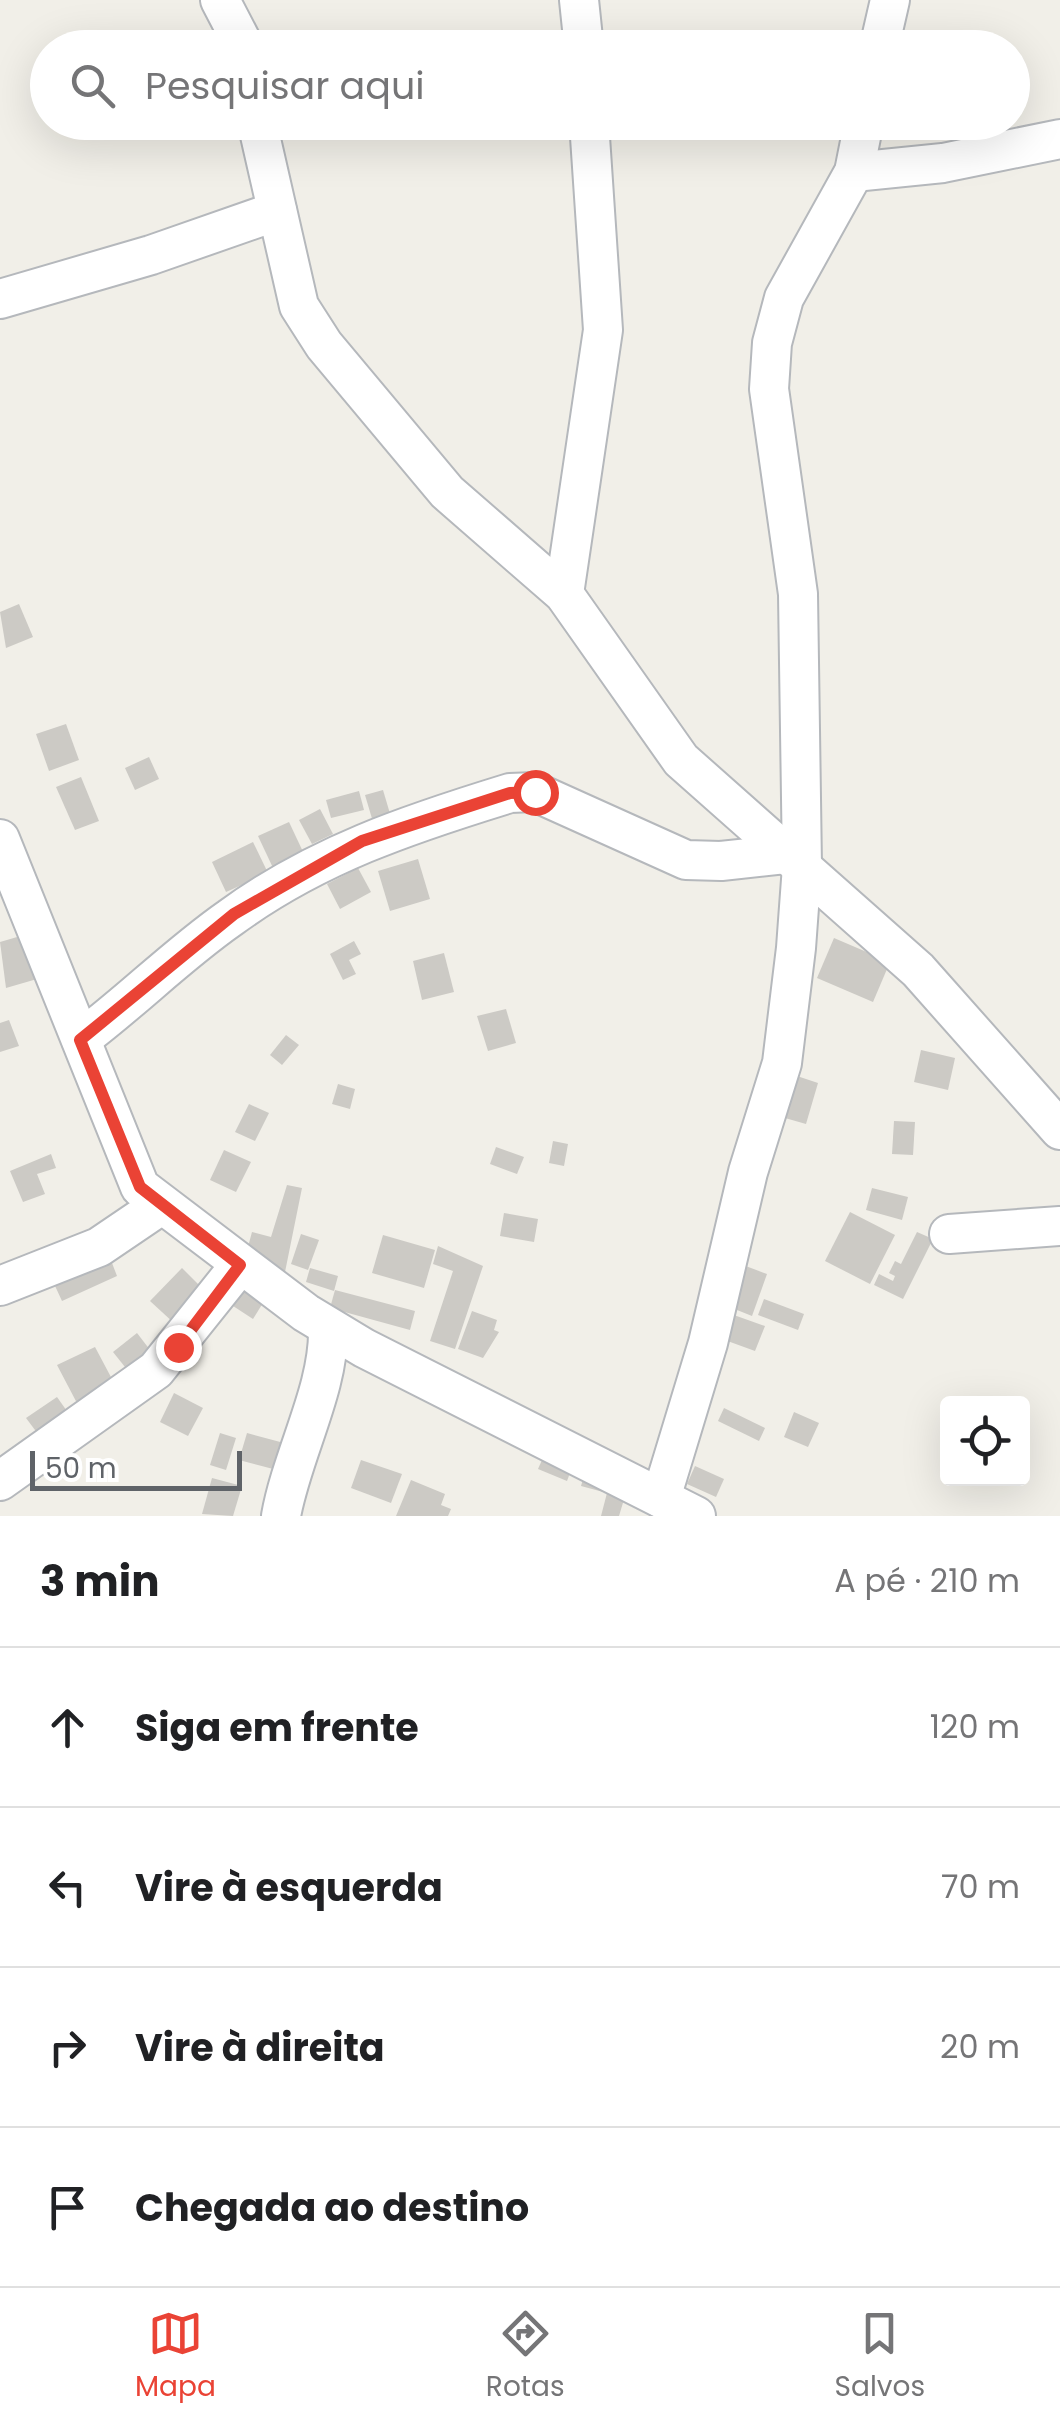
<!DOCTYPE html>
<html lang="pt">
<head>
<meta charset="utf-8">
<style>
	body { margin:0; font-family:Poppins,sans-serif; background:#f2f2f2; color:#202124 }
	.controls { position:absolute; right:30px; bottom:30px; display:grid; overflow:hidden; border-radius:10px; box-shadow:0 10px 40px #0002 }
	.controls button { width:90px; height:90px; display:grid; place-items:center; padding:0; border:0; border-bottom:2px solid #e0e0e0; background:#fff; color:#202124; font:50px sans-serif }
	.scale { position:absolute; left:30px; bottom:25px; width:212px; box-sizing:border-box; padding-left:10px; border:5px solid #5f6368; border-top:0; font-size:28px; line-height:35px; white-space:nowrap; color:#5f6368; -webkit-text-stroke:8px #fff; paint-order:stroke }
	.stop { position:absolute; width:30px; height:30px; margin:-22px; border:8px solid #ea4335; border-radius:50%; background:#fff }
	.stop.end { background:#ea4335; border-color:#fff; box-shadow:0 2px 10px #0008 }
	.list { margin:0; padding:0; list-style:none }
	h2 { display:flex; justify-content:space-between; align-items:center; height:130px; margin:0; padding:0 40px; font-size:42px }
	h2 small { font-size:32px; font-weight:400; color:#757577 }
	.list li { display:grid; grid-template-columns:65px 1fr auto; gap:30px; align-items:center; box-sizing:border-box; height:160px; padding:0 40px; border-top:2px solid #e0e0e0 }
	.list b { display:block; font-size:38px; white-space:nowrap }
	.list em { font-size:32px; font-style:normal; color:#757577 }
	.icon { flex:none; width:55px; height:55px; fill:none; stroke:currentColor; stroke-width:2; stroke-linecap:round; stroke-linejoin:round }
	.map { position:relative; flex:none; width:1060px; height:1516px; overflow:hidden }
	.search { position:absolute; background:#fff; box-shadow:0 10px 40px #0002; left:30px; right:30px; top:30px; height:110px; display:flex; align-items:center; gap:25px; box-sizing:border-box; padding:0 35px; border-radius:55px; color:#757577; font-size:38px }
	.sheet { height:770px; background:#fff }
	nav { display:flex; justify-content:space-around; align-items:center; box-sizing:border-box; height:140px; border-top:2px solid #e0e0e0; background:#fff; font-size:28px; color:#757577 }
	nav a { display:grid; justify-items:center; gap:5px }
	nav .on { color:#ea4335 }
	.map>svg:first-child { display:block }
</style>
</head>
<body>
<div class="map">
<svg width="1060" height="1516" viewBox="0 0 1060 1516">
	<rect width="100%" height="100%" fill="#f1efe8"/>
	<g fill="#cccac5">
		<path d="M19 604 33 637 6 648 0 612Z"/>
		<path d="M66 724 79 760 49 771 36 734Z"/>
		<path d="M149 757 159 779 135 790 125 768Z"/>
		<path d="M81 777 99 821 75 830 56 787Z"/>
		<path d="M383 790 391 817 373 822 365 795Z"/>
		<path d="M359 791 364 810 331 818 326 800Z"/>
		<path d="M320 809 333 834 312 844 299 820Z"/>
		<path d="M289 822 305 856 274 870 258 836Z"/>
		<path d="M253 842 268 873 226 892 212 862Z"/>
		<path d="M418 859 430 899 390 911 378 871Z"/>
		<path d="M358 868 371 892 340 909 327 884Z"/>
		<path d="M24 935 37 979 6 988 0 942Z"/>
		<path d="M834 938 890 962 873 1002 817 978Z"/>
		<path d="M354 941 361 954 349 960 356 974 343 980 330 954Z"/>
		<path d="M444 953 454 992 422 1000 413 961Z"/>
		<path d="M506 1009 516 1043 488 1051 477 1016Z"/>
		<path d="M9 1020 19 1046 0 1052V1023Z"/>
		<path d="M286 1035 299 1045 282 1065 270 1055Z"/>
		<path d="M921 1050 955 1058 948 1090 914 1082Z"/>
		<path d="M791 1074 818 1083 806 1124 778 1116Z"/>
		<path d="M338 1084 355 1089 350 1109 332 1104Z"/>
		<path d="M249 1104 269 1113 255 1141 235 1132Z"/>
		<path d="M894 1121 915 1122 913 1155 892 1154Z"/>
		<path d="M553 1141 568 1144 564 1166 549 1163Z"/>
		<path d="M496 1147 524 1157 517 1174 490 1164Z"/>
		<path d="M224 1150 251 1162 236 1192 210 1180Z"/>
		<path d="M51 1154 56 1168 37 1174 45 1194 23 1202 10 1171Z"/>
		<path d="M287 1185 302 1188 285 1272 264 1266 266 1259 246 1254 252 1232 271 1237Z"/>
		<path d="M872 1188 908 1197 902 1220 866 1210Z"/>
		<path d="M850 1212 895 1235 870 1284 825 1261Z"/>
		<path d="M504 1213 538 1219 534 1242 500 1236Z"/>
		<path d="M917 1232 933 1239 903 1299 874 1285 879 1274 893 1281 895 1276 889 1273 895 1261 901 1264Z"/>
		<path d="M301 1234 319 1240 308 1270 291 1264Z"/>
		<path d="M383 1235 435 1250 424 1288 372 1273Z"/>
		<path d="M438 1246 483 1266 455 1349 430 1341 453 1271 433 1264Z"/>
		<path d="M86 1258 93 1271 112 1263 117 1276 62 1301 50 1275Z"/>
		<path d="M743 1265 767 1274 752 1316 727 1306Z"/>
		<path d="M182 1268 206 1292 175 1324 150 1301Z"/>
		<path d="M310 1268 338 1276 334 1291 306 1282Z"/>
		<path d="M245 1279 269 1293 253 1319 230 1304Z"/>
		<path d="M335 1290 415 1311 410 1330 330 1308Z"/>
		<path d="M764 1299 804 1314 798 1330 758 1315Z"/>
		<path d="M472 1311 497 1320 494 1330 499 1332 483 1358 458 1349Z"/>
		<path d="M731 1314 765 1326 755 1351 722 1339Z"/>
		<path d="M137 1333 157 1359 133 1377 113 1352Z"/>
		<path d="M95 1347 112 1379 101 1384 105 1392 78 1405 57 1365Z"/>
		<path d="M174 1393 203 1408 188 1436 160 1422Z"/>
		<path d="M57 1397 69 1414 38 1434 26 1418Z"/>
		<path d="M724 1408 765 1428 759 1441 718 1421Z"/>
		<path d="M794 1412 819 1423 808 1447 784 1437Z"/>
		<path d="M220 1433 236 1438 226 1470 210 1465Z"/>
		<path d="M247 1433 284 1443 277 1470 239 1460Z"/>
		<path d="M546 1451 574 1462 567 1481 538 1469Z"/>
		<path d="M361 1460 402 1474 391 1503 351 1488Z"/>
		<path d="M695 1466 724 1479 716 1497 687 1484Z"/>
		<path d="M586 1469 628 1486 619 1516H601L607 1493 581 1486Z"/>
		<path d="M212 1478 242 1486 233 1516 202 1514Z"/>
		<path d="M411 1480 445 1494 441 1505 451 1509 448 1516H396Z"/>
	</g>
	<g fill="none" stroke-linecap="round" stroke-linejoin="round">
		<defs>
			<g id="minor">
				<path d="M220 0 245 48"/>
				<path d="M579 0 584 48"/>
				<path d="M879 48 890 0"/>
				<path d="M257 122 299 306 324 345 447 492 564 594 681 760 918 970 1060 1130"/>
				<path d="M854 172 943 163 1060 139"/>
				<path d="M0 299 151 255 277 211"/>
				<path d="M564 594 603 330 589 122"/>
				<path d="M0 839 140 1187 306 1313 364 1348 696 1516"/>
				<path d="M81 1039C132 1001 177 955 230 918 316 855 409 824 510 793L535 792 686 860 721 861 785 854"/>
				<path d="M949 1234 1060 1226"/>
				<path d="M0 1286 99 1247 161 1205"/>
				<path d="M0 1481 156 1370 240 1265"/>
				<path d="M661 1498 708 1343 748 1172 782 1063 796 948 802 866 798 594 769 389 772 343 784 298 854 172 864 122"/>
				<path d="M281 1516C292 1454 330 1388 328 1327"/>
			</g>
		</defs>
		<use href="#minor" stroke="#b5b8bc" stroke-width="42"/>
		<use href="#minor" stroke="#fff" stroke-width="38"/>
	</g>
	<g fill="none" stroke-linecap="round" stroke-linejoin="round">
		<path stroke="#ea4335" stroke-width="12" d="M178 1347 240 1265 140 1187 80 1040 234 914 362 841 510 793 535 792"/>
	</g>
</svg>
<div class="controls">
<button><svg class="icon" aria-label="locate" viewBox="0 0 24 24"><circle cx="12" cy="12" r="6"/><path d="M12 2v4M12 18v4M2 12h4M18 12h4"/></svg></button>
</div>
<div class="scale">50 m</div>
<div class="stop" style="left:535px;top:792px"></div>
<div class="stop end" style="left:178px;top:1347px"></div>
<div class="search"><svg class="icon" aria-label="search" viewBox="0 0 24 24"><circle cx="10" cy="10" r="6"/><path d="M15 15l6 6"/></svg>Pesquisar aqui</div>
</div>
<section class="sheet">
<h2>3 min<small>A pé · 210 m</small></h2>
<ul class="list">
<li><svg class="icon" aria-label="ahead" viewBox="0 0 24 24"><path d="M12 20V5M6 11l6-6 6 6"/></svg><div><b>Siga em frente</b></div><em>120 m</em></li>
<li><svg class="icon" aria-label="left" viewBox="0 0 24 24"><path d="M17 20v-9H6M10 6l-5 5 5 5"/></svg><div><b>Vire à esquerda</b></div><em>70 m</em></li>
<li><svg class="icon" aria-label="right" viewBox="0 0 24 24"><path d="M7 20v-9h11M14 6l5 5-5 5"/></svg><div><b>Vire à direita</b></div><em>20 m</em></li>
<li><svg class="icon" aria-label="arrive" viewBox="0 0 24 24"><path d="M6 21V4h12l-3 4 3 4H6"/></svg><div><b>Chegada ao destino</b></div></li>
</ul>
</section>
<nav>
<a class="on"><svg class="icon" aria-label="map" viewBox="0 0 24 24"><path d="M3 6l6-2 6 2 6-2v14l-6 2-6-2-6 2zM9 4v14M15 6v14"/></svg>Mapa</a>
<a><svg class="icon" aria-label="directions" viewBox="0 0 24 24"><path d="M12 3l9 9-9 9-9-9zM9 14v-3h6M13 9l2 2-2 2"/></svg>Rotas</a>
<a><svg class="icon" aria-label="saved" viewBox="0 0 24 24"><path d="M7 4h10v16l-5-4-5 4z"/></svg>Salvos</a>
</nav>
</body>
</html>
